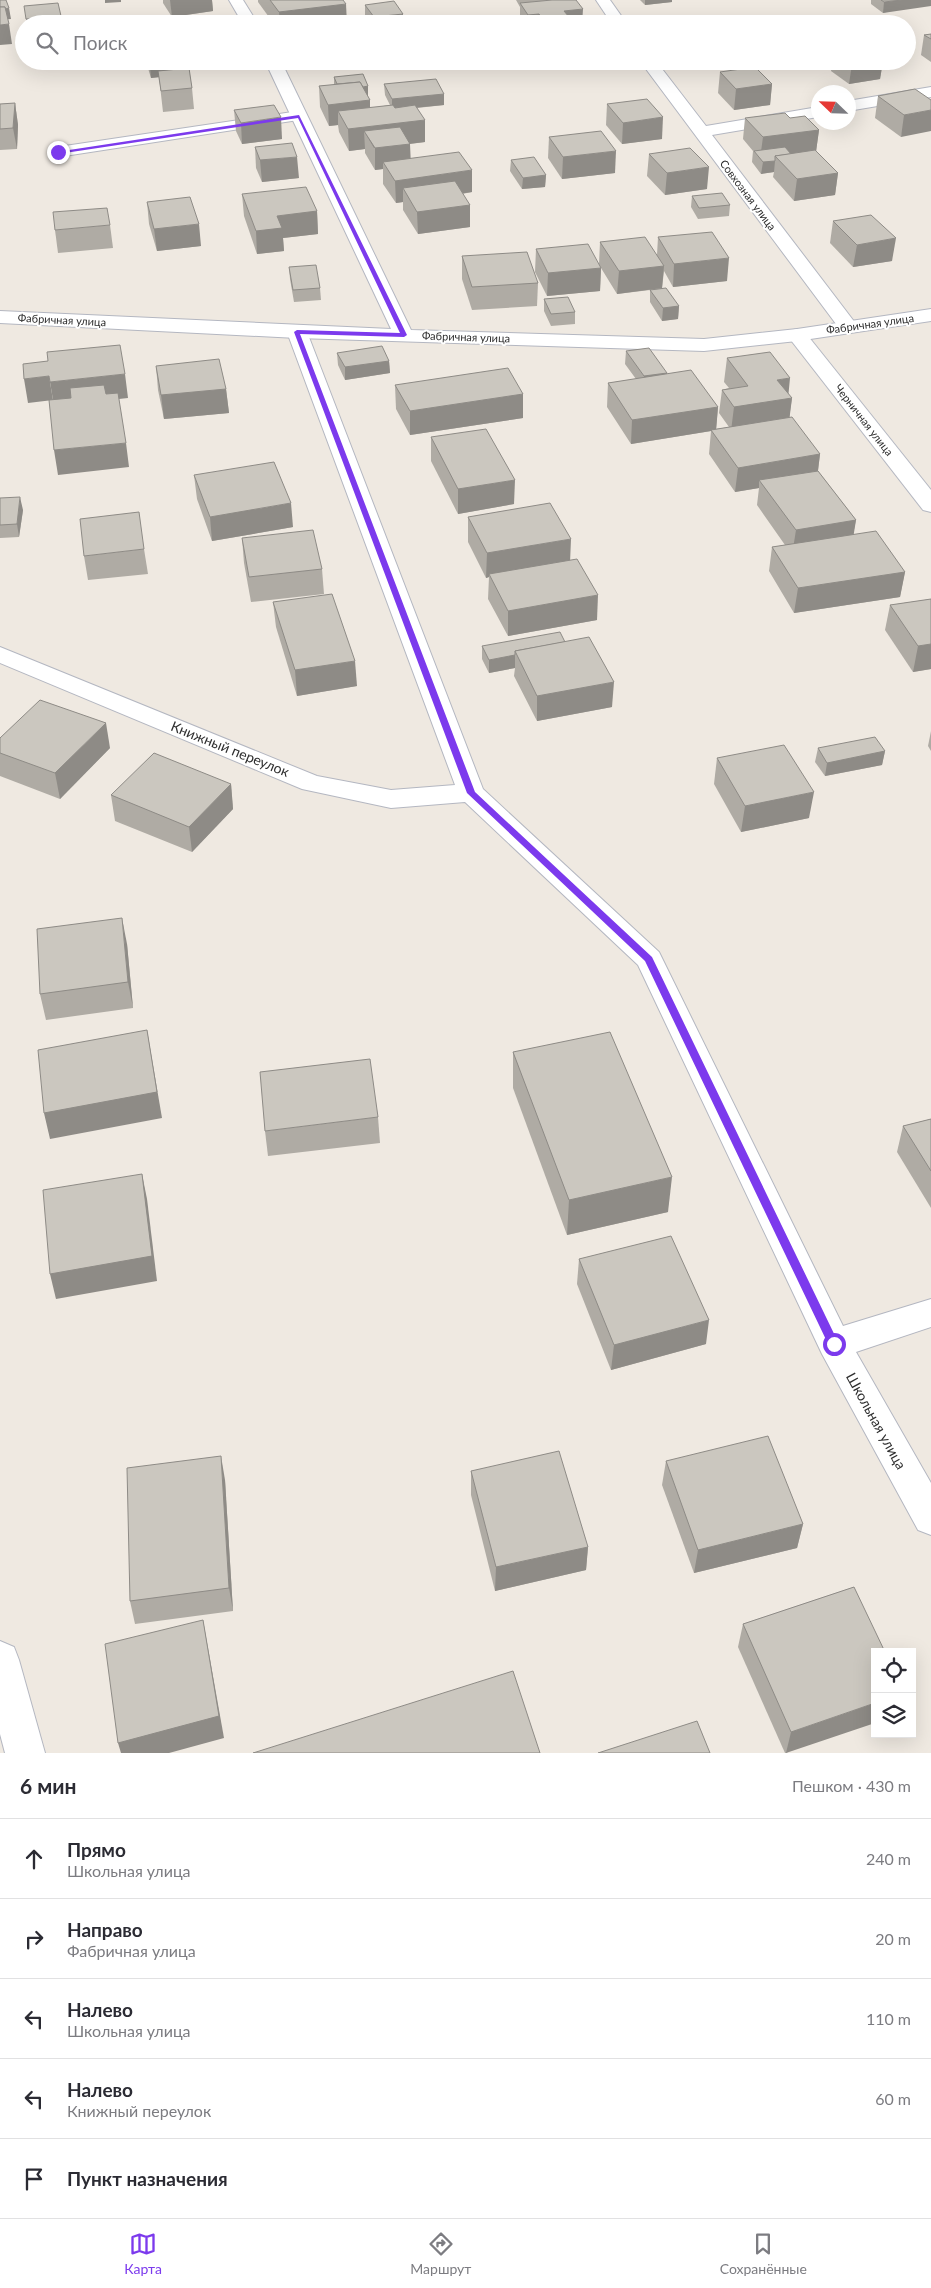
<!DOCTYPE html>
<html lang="ru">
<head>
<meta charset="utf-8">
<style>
	body { margin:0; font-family:Lato,sans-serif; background:#f7f7f7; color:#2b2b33 }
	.controls { position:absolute; right:15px; bottom:15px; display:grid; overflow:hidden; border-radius:0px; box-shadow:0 5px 20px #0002 }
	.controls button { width:45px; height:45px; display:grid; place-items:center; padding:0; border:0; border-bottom:1px solid #e1e1e2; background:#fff; color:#2b2b33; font:25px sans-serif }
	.compass { position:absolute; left:811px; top:85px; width:45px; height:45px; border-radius:50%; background:#fff; box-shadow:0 5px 20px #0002; rotate:293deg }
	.stop { position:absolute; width:15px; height:15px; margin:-11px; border:4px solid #7c3aed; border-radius:50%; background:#fff }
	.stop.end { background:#7c3aed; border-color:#fff; box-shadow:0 1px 5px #0008 }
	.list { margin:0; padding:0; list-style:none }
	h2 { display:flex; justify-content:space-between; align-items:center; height:65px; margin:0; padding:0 20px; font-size:21px }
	h2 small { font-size:16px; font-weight:400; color:#7c7c81 }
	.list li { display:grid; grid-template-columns:32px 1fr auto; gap:15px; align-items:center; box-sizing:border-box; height:80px; padding:0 20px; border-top:1px solid #e1e1e2 }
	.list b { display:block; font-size:19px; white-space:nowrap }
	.list p { margin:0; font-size:16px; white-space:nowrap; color:#7c7c81 }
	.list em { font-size:16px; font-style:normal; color:#7c7c81 }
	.icon { flex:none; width:28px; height:28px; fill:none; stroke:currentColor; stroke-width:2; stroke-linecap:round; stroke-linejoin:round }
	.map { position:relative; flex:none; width:931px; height:1753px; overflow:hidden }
	.search { position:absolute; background:#fff; box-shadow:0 5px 20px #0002; left:15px; right:15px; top:15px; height:55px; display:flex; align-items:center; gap:12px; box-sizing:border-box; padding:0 18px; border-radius:28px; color:#7c7c81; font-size:19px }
	.sheet { height:465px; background:#fff }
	nav { display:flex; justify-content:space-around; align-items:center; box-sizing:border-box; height:70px; border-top:1px solid #e1e1e2; background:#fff; font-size:14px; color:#7c7c81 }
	nav a { display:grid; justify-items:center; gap:2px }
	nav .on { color:#7c3aed }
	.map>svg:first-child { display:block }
</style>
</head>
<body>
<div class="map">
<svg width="931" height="1753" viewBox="0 0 931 1753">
	<rect width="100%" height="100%" fill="#efe9e1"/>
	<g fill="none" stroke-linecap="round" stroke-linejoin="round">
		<defs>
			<g id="street">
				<path d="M596 0H610L627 24H612Z"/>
				<path d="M640 61H656L706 126 818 107V117L712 135 856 324 859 328 856 332H842Z"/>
				<path d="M931 87V97L848 111V101Z"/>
				<path d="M299 111 305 113 307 116 305 119 58 157 52 156 49 152 52 148 58 147Z"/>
				<path d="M297 326 304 328 307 332 483 789 659 952 843 1326 931 1299V1327L856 1352 931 1483V1535L918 1530 822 1354 638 965 465 802 391 808 302 789 0 663V647L317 776 391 790 455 785 287 332 290 328Z"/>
				<path d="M797 329 804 331 931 490V512L923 510 790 339 787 335 790 331Z"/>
				<path d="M0 1641 14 1647 19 1660 45 1753H5L0 1734Z"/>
			</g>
			<g id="secondary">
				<path d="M229 0H243L258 24H243Z"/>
				<path d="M265 61H281L411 330 704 339 797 329 931 309V321L797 341 704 351 297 338 0 323V311L391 329Z"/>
			</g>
		</defs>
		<use href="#street" stroke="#b4b7c1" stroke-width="2"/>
		<use href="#secondary" stroke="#b4b7c1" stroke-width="2"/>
		<use href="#street" fill="#fff" fill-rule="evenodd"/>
		<use href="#secondary" fill="#fff" fill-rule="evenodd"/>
	</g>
	<g fill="#afaba4">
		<path d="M163 0H212L213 11 172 17 163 3Z"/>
		<path d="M258 0H343L347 24H274L258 2Z"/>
		<path d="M516 0H576L582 24H520V7Z"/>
		<path d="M640 0H672V2L645 5Z"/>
		<path d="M871 0H931L883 13 871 4Z"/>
		<path d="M365 5 403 24H372L365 15Z"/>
		<path d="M931 34V62L921 55 924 35Z"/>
		<path d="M62 61H95V63L62 65Z"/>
		<path d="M147 61H187L192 88 194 109 163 112 159 77 151 78 147 65Z"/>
		<path d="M565 61H606V63L568 66Z"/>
		<path d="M697 61H738L700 66Z"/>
		<path d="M832 61H883L880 79 849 84 831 71Z"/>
		<path d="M720 72 772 84 770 105 734 110 718 93Z"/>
		<path d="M334 77 368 86V98L370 100V108L390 105 385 95 384 84 444 94V105L417 108 425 142 410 144V158L472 192 462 194 470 205V227L418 234 403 210V202L396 203 383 184V169L375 170 365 153V149L349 151 339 132 338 125 329 126 320 107 319 86 334 85Z"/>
		<path d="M915 89 901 137 875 118 878 96Z"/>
		<path d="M15 103 18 125 17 149 0 150V104Z"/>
		<path d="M607 104 662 139 622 144 606 125Z"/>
		<path d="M234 110 282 139 242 144 236 131Z"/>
		<path d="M745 118H790L819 130 816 151 838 173 835 195 794 201 773 177 774 172 761 174 752 162 753 151 743 139Z"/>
		<path d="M549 137 615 173 562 179 548 158Z"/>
		<path d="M255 147 299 178 262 182 256 168Z"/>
		<path d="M649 154 707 189 665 195 647 176Z"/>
		<path d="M511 160 546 175 545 187 522 189 510 171Z"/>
		<path d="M242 194 317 211 318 234 283 238 284 251 257 254 244 216Z"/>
		<path d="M692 196 730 205 729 216 698 219 691 207Z"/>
		<path d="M147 202 201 246 157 251 149 224Z"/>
		<path d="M833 221 892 261 853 267 830 243Z"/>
		<path d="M110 225 113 248 58 253 55 230Z"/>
		<path d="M658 237 727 281 673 287 664 271 662 288 679 306 678 319 662 321 650 302V290L617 294 601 268 600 291 547 296 535 272 536 249 599 264 600 242 657 255Z"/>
		<path d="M462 256 538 283 537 306 472 310 462 279Z"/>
		<path d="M289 267 320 288 321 300 294 302 290 279Z"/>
		<path d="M544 299 575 312V324L551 326 544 311Z"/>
		<path d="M626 351 667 373V374L718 407 716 429 729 427 719 413 722 390 729 388 724 382 727 358 788 394 792 398 789 418 820 454 818 471 856 520 853 534 905 572 900 597 794 613 769 571 772 547 785 545 757 505 759 488 735 492 709 454 711 431 631 444 607 407 608 383 636 379 625 364Z"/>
		<path d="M337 353 389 361 390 373 345 380 338 365Z"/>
		<path d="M156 366 226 389 229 413 164 419 158 390Z"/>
		<path d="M395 385 523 394V418L410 435 396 409Z"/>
		<path d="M431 437 514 504 458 514 431 461Z"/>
		<path d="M194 475 293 527 212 541 197 499Z"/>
		<path d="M0 498 23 510 19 537 0 538Z"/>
		<path d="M468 517 570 560 597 620 508 636 488 599 489 577 486 578 468 542Z"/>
		<path d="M242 538 322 569 324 594 251 602 244 563Z"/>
		<path d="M144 549 148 574 88 580 84 556Z"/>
		<path d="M931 599V669L913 672 885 630 890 605Z"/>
		<path d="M273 602 357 686 297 696 276 627Z"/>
		<path d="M565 642 612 707 537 721 514 676 515 668 489 673 482 659V646Z"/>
		<path d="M931 731V751L928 746Z"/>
		<path d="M0 738 110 748 60 799 0 776Z"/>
		<path d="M818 748 885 751 882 765 825 776 815 762Z"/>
		<path d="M717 758 809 818 741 832 714 784Z"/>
		<path d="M231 784 233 809 192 852 115 821 111 795Z"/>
		<path d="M127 944 133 1008 46 1020 40 994Z"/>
		<path d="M513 1052 668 1212 567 1235 513 1088Z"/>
		<path d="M378 1117 380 1143 268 1156 265 1131Z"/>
		<path d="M931 1119V1208L897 1152 903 1126Z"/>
		<path d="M579 1259 706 1344 611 1370 577 1284Z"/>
		<path d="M666 1461 803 1524 797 1548 694 1573 662 1485Z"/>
		<path d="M471 1471 588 1547 586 1570 495 1591 471 1495Z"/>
		<path d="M225 1480 233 1611 135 1624 130 1601Z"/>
		<path d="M854 1587 787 1753H785L738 1647 743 1624Z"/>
	</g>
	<g fill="#8e8b86">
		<path d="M105 0H121V2L105 3Z"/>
		<path d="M170 0H212L213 11 172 17Z"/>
		<path d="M645 0H672V2L645 5Z"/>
		<path d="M902 0H931V6L883 13 884 2Z"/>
		<path d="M346 4 347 24H280L279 12Z"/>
		<path d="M9 8 11 19 0 20V9Z"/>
		<path d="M583 9 582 24H543V19L564 11Z"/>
		<path d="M403 14V24H374V17Z"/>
		<path d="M539 14V24H528V15Z"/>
		<path d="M61 16 62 24H27L26 19Z"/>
		<path d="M9 24 12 44 0 45V25Z"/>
		<path d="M568 61H606V63L568 66Z"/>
		<path d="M701 61H738L700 66Z"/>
		<path d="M866 61H883L880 79 849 84 852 64Z"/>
		<path d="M187 63 188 74 151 78 150 67Z"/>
		<path d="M772 84 770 105 734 110 736 89Z"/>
		<path d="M368 86V97L339 100V89Z"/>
		<path d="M444 94V105L392 110V99Z"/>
		<path d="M370 100V122L338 111V125L329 126 328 105Z"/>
		<path d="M15 103 18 125 17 149 13 128Z"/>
		<path d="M931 110V131L901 137 904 115Z"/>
		<path d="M281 117 282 139 242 144 241 123Z"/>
		<path d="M663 117 662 139 622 144 623 123Z"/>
		<path d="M425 120V142L374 148 364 131 365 149 349 151 348 129Z"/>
		<path d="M819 130 816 152 775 156 760 159 763 137Z"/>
		<path d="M410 144 411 166 383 162V169L375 170V148Z"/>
		<path d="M616 151 615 173 562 179 563 157Z"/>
		<path d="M297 157 299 178 262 182 260 160Z"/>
		<path d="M775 161 774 172 761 174 763 162Z"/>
		<path d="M709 167 707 189 665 195 667 173Z"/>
		<path d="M472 170V192L411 201 403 188V202L396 203 395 181Z"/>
		<path d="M838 173 835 195 794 201 797 179Z"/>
		<path d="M546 175 545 187 522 189 523 178Z"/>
		<path d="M470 205V227L418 234 417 212Z"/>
		<path d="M317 211 318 234 283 238 284 251 257 254 256 231 277 216Z"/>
		<path d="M199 224 201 246 157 251 154 229Z"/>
		<path d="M896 238 892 261 853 267 857 245Z"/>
		<path d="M729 258 727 281 673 287 674 264Z"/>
		<path d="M664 266 662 288 617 294 619 271Z"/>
		<path d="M601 268 600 291 547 296 548 273Z"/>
		<path d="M679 306 678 319 662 321 663 308Z"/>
		<path d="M389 361 390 373 345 380V367Z"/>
		<path d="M667 373 666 385 643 389 644 376Z"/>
		<path d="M125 374 128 398 54 406 50 382Z"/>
		<path d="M49 376 53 400 28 403 24 379Z"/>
		<path d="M790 378 788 399 792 398 789 422 731 431 734 407 777 380Z"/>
		<path d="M226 389 229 413 164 419 161 395Z"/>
		<path d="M523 394V418L410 435V411Z"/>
		<path d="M718 407 716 431 711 430V431L631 444 632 420Z"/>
		<path d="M126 443 129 467 58 475 54 450Z"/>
		<path d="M820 454 817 478 759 480V488L735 492 738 468Z"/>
		<path d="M515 480 514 504 458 514V489Z"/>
		<path d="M20 497 23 510 19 537 17 524Z"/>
		<path d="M291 503 293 527 212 541 210 517Z"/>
		<path d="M856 520 852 545 792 555 796 530Z"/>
		<path d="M571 539 570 563 489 574V577L486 578 487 553Z"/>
		<path d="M905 572 900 597 794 613 798 588Z"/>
		<path d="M598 595 597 620 508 636V611Z"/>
		<path d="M931 644V669L913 672 918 646Z"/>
		<path d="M515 655V668L489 673V660Z"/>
		<path d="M355 661 357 686 297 696 295 670Z"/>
		<path d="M614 682 612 707 537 721V696Z"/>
		<path d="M106 723 110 748 60 799 55 773Z"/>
		<path d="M885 751 882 765 825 776 827 763Z"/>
		<path d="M231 784 233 809 192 852 189 827Z"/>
		<path d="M814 792 809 818 741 832 745 806Z"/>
		<path d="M122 918 127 944 133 1008 128 982Z"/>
		<path d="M147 1030 162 1118 50 1139 44 1113Z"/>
		<path d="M142 1174 147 1199 157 1281 56 1299 50 1274Z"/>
		<path d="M672 1177 668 1212 567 1235 569 1200Z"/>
		<path d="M709 1320 706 1344 611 1370 614 1345Z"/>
		<path d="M221 1456 225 1480 233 1611 229 1588Z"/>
		<path d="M803 1524 797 1548 694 1573 698 1550Z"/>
		<path d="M588 1547 586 1570 495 1591 496 1567Z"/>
		<path d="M203 1620 224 1738 169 1753H121L118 1743Z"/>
		<path d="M875 1703V1723L786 1753 791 1732Z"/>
	</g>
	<g fill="#cbc7bf" stroke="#8e8b86">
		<path d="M0 0H6L9 8 5 9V7H0Z"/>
		<path d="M270 0H343L346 4 279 12Z"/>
		<path d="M552 0H576L583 9 564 11 569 17 543 19 539 14 528 15 520 3Z"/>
		<path d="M881 0H902L884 2Z"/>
		<path d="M394 1 403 14 374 17 365 5Z"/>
		<path d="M58 3 61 16 26 19 24 6Z"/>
		<path d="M0 7H5L9 24 0 25Z"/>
		<path d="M166 16 168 24H127L125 19Z"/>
		<path d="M931 34V39L924 35Z"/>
		<path d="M148 61H187V63L150 67Z"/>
		<path d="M849 61H866L852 64Z"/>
		<path d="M755 67 772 84 736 89 720 72Z"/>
		<path d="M189 68 192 88 161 91 158 71Z"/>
		<path d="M363 74 368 86 363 87 360 82 337 84 334 77Z"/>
		<path d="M436 79 444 94 392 99 384 84Z"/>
		<path d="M360 82 370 100 328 105 319 86Z"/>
		<path d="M915 89 931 100V110L904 115 878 96Z"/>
		<path d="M647 99 663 117 623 123 607 104Z"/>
		<path d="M15 103 13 128 0 129V104Z"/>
		<path d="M274 105 281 117 241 123 234 110Z"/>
		<path d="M393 105 395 108 415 105 425 120 348 129 338 111Z"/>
		<path d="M785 113 790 118 805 116 819 130 763 137 745 118Z"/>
		<path d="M400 127 410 144 375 148 364 131Z"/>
		<path d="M601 131 616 151 563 157 549 137Z"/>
		<path d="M292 143 297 157 260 160 255 147Z"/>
		<path d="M785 147 791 154 775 156V161L763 162 754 151Z"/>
		<path d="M690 148 709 167 667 173 649 154Z"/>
		<path d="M815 150 838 173 797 179 775 156Z"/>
		<path d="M459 152 472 170 395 181 383 162Z"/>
		<path d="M534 157 546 175 523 178 511 160Z"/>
		<path d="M455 181 470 205 417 212 403 188Z"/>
		<path d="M306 187 317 211 277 216 282 228 256 231 242 194Z"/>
		<path d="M722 193 730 205 699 208 692 196Z"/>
		<path d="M190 197 199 224 154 229 147 202Z"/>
		<path d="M107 208 110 225 55 230 53 212Z"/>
		<path d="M871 215 896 238 857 245 833 221Z"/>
		<path d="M712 232 729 258 674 264 658 237Z"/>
		<path d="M645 237 664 266 619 271 600 242Z"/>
		<path d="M588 244 601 268 548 273 536 249Z"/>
		<path d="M527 252 538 283 472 287 462 256Z"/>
		<path d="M316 265 320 288 293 290 289 267Z"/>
		<path d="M666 288 679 306 663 308 650 290Z"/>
		<path d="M568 297 575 312 551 314 544 299Z"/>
		<path d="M120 345 125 374 50 382 49 376 24 379 23 364 48 361 47 352Z"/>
		<path d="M382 346 389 361 345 367 337 353Z"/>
		<path d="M649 348 667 373 644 376 626 351Z"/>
		<path d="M770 352 790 378 777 380 792 398 734 407 722 390 748 386 727 358Z"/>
		<path d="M219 359 226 389 161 395 156 366Z"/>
		<path d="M508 368 523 394 410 411 395 385Z"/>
		<path d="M691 370 718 407 632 420 608 383Z"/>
		<path d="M104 385 106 394 118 393 126 443 54 450 49 400 71 398 70 388Z"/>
		<path d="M792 417 820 454 738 468 711 430Z"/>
		<path d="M486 429 515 480 458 489 431 437Z"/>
		<path d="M274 462 291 503 210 517 194 475Z"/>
		<path d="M818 471 856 520 796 530 759 480Z"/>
		<path d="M20 497 17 524 0 525V498Z"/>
		<path d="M550 503 571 539 487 553 468 517Z"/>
		<path d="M139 512 144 549 84 556 80 519Z"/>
		<path d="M313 530 322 569 249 577 242 538Z"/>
		<path d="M876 531 905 572 798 588 772 547Z"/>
		<path d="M577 559 598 595 508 611 489 574Z"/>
		<path d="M332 594 355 661 295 670 273 602Z"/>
		<path d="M931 599V644L918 646 890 605Z"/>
		<path d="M560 632 565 642 515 651V655L489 660 482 646Z"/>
		<path d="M589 637 614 682 537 696 515 651Z"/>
		<path d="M40 700 106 723 55 773 0 753V738Z"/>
		<path d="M875 737 885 751 827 763 818 748Z"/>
		<path d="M784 745 814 792 745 806 717 758Z"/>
		<path d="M154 753 231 784 189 827 111 795Z"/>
		<path d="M122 918 128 982 40 994 37 929Z"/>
		<path d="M147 1030 157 1092 44 1113 38 1050Z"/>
		<path d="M610 1032 672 1177 569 1200 513 1052Z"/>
		<path d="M370 1059 378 1117 265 1131 260 1072Z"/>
		<path d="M931 1119V1171L903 1126Z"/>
		<path d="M142 1174 152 1256 50 1274 43 1190Z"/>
		<path d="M671 1236 709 1320 614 1345 579 1259Z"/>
		<path d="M768 1436 803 1524 698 1550 666 1461Z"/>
		<path d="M559 1451 588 1547 496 1567 471 1471Z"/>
		<path d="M221 1456 229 1588 130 1601 127 1468Z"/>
		<path d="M854 1587 885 1652H875V1703L791 1732 743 1624Z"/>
		<path d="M203 1620 219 1716 118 1743 105 1644Z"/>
		<path d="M513 1671 540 1753H253Z"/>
		<path d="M697 1721 710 1753H598Z"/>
	</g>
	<path fill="#7c3aed" d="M299 115 407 335 404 337 300 334 475 792 652 957 839 1344 837 1348H830L645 961 467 793 294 332 297 330 400 333 298 118 58 154 56 152Z"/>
	<g text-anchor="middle" stroke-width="4" stroke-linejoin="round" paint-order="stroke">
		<g font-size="11" fill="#2e2e2e" stroke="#fff">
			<text transform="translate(748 195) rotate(53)" y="4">Совхозная улица</text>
			<text transform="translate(62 320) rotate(3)" y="4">Фабричная улица</text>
			<text transform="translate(870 324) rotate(-8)" y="4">Фабричная улица</text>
			<text transform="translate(466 337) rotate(2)" y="4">Фабричная улица</text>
			<text transform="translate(864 420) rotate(52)" y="4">Черничная улица</text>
		</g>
		<g font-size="14" fill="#2e2e2e" stroke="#fff">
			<text transform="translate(230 749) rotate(22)" y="5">Книжный переулок</text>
			<text transform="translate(876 1421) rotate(61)" y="5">Школьная улица</text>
		</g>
	</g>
</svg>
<div class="controls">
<button><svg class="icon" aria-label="locate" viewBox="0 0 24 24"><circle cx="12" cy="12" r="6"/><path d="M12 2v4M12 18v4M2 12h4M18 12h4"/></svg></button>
<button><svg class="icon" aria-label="layers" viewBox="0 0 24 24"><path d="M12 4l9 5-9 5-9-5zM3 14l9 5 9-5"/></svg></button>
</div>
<svg class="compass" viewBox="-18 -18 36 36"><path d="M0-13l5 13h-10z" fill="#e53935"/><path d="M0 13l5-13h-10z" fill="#7c7c81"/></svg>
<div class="stop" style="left:834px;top:1344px"></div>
<div class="stop end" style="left:58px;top:152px"></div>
<div class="search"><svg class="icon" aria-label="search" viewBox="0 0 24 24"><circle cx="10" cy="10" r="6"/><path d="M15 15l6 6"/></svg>Поиск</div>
</div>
<section class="sheet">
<h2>6 мин<small>Пешком · 430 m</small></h2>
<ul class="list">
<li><svg class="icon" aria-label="ahead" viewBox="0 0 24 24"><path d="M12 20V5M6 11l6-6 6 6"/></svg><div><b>Прямо</b><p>Школьная улица</p></div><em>240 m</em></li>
<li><svg class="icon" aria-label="right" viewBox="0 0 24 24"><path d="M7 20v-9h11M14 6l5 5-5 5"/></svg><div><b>Направо</b><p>Фабричная улица</p></div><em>20 m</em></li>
<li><svg class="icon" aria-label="left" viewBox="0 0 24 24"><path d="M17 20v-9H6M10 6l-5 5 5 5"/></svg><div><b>Налево</b><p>Школьная улица</p></div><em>110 m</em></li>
<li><svg class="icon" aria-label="left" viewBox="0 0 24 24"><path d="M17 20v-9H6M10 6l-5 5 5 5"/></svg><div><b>Налево</b><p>Книжный переулок</p></div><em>60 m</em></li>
<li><svg class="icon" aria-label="arrive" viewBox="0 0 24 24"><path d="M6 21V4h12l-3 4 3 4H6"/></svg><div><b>Пункт назначения</b></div></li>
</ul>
</section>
<nav>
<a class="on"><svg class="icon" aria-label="map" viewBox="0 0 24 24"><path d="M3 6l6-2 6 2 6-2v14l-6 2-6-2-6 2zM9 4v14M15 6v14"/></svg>Карта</a>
<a><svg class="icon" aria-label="directions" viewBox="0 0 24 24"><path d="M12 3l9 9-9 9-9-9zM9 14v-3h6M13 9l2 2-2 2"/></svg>Маршрут</a>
<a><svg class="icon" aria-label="saved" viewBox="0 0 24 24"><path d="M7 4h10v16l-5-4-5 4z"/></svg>Сохранённые</a>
</nav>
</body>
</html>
